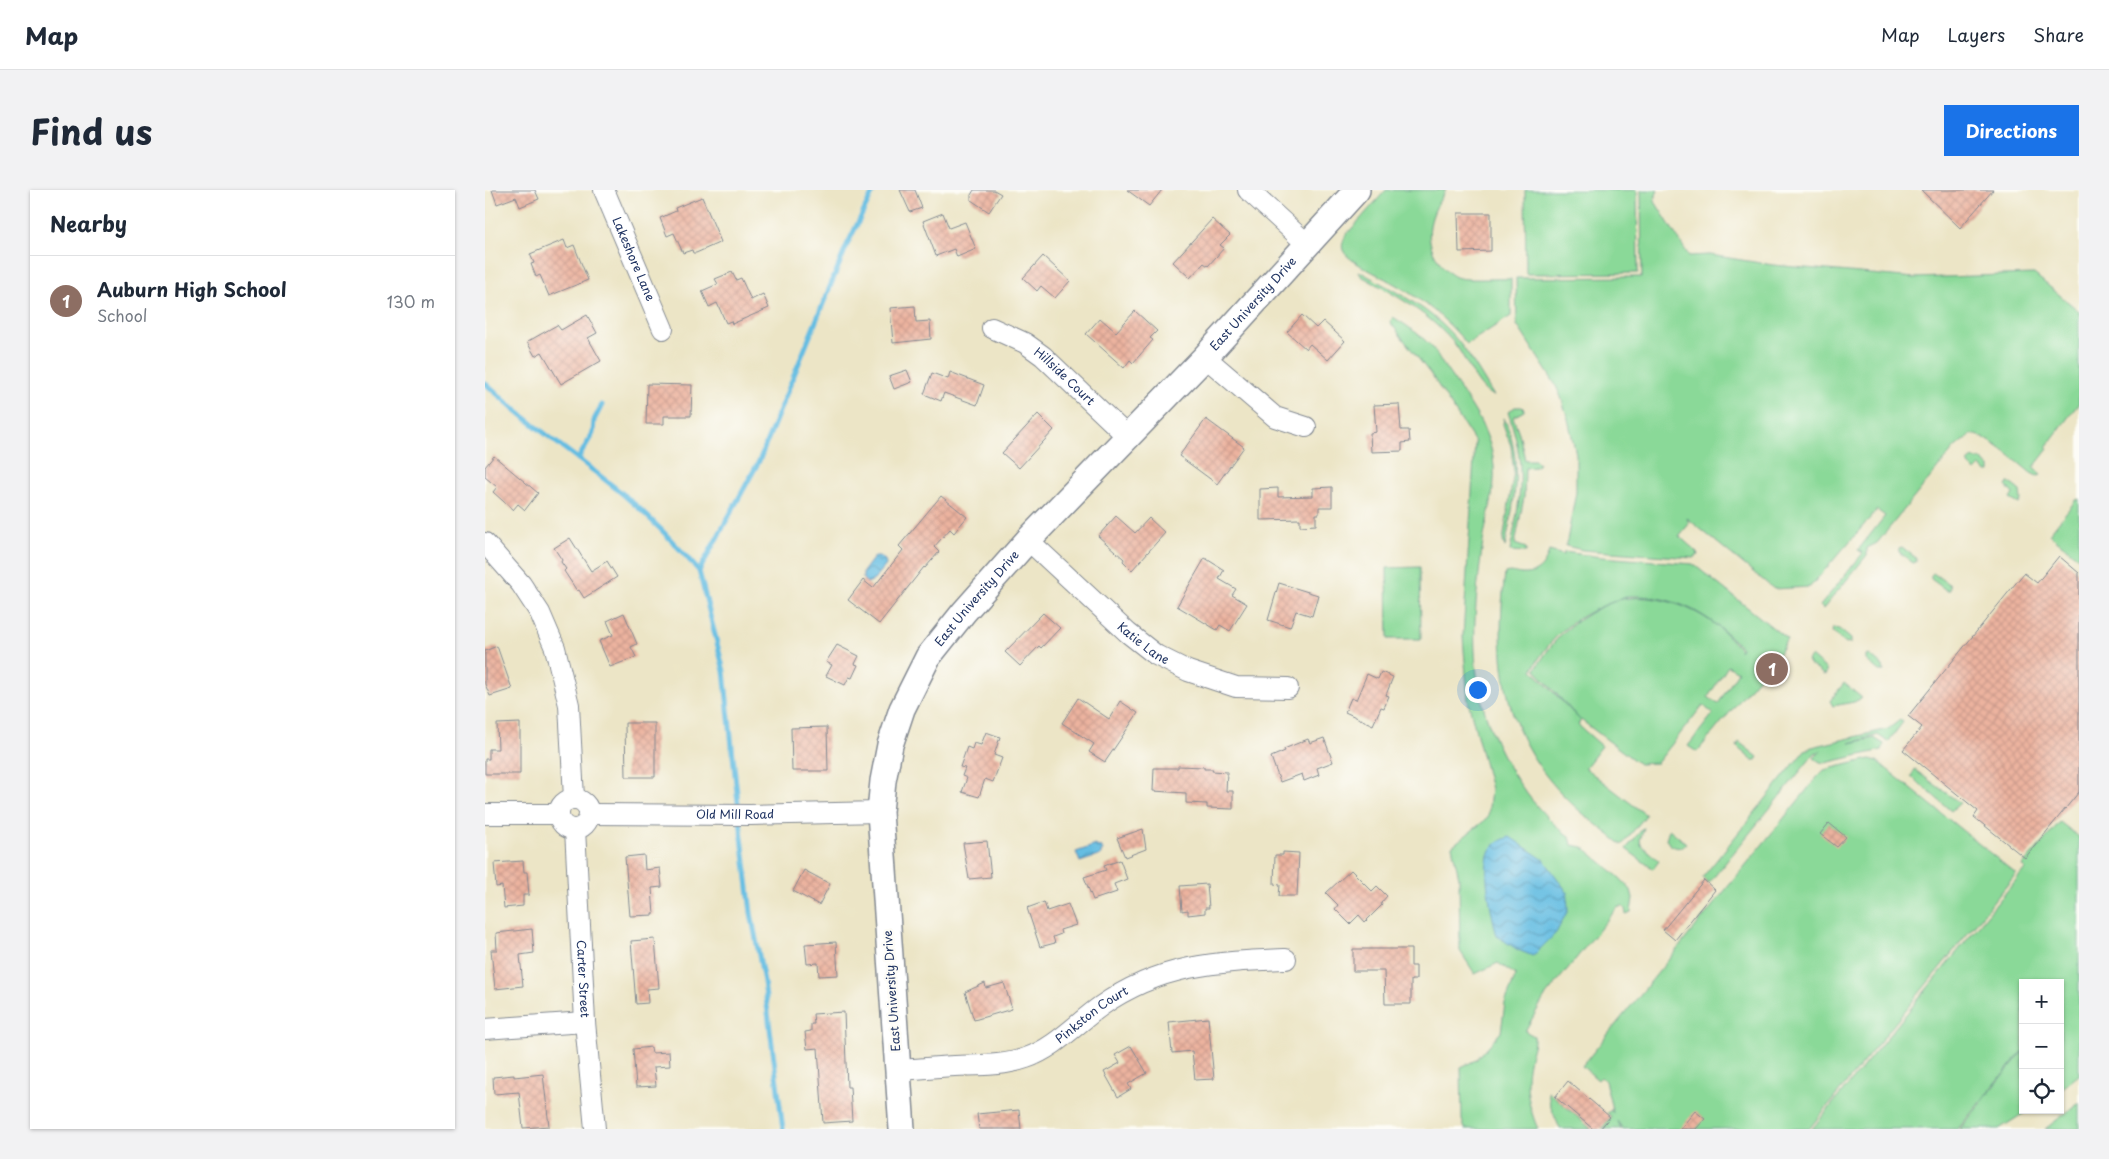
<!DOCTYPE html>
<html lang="en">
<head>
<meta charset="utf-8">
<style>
	body { margin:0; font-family:"Playpen Sans",sans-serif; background:#f2f2f3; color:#1f2937 }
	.controls { position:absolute; right:15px; bottom:15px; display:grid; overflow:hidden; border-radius:0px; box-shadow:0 1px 4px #0004 }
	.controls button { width:45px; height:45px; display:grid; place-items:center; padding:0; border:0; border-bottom:1px solid #e0e1e3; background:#fff; color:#1f2937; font:25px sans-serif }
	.you { position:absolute; left:992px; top:499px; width:18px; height:18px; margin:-12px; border:4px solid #fff; border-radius:50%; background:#1a73e8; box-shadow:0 0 0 8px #1a73e833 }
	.badge { display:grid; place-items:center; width:32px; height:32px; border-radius:50%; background:#1a73e8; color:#fff; font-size:16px; font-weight:700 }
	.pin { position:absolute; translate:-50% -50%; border:2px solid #fff; box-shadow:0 1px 5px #0006 }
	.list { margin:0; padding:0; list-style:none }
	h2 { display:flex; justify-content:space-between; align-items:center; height:65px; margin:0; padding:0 20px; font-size:21px }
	h2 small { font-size:16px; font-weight:400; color:#747a83 }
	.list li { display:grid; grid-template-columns:32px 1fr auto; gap:15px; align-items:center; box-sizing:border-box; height:90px; padding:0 20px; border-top:1px solid #e0e1e3 }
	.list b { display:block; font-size:19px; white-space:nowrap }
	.list p { margin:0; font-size:16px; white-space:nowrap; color:#747a83 }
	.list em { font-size:16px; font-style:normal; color:#747a83 }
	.icon { flex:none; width:28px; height:28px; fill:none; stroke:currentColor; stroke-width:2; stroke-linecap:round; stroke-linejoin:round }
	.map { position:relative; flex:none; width:1594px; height:939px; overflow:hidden; border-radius:0px }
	header { display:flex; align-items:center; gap:30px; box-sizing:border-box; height:70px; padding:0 25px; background:#fff; border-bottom:1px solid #e0e1e3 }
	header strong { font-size:24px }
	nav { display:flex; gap:28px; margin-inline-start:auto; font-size:18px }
	.intro { display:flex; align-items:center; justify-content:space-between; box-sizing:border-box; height:120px; padding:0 30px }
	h1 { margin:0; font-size:35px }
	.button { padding:12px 22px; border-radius:0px; background:#1a73e8; color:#fff; font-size:18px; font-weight:700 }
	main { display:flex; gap:30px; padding:0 30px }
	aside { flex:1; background:#fff; border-radius:0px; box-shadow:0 1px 4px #0004 }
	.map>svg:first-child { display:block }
</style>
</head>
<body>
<header>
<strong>Map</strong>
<nav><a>Map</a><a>Layers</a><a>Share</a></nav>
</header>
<div class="intro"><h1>Find us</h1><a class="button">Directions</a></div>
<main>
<aside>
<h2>Nearby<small></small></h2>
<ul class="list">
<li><span class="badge" style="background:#8d6e63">1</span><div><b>Auburn High School</b><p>School</p></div><em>130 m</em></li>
</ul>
</aside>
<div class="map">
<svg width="1594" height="939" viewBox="0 0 1594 939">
	<defs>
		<pattern id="water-waves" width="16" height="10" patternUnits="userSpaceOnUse" patternTransform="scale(1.25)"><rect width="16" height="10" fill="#65bde2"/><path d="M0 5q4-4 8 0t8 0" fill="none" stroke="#529aba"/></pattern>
		<pattern id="building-cross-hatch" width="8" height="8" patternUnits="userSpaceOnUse" patternTransform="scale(1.25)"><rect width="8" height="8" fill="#ecb39f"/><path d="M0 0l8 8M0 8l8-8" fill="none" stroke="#ca9a8b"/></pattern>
	</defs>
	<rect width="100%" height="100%" fill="#fdfcf7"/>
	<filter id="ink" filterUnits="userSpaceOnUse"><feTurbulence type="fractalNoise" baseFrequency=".02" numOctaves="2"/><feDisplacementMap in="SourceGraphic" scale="10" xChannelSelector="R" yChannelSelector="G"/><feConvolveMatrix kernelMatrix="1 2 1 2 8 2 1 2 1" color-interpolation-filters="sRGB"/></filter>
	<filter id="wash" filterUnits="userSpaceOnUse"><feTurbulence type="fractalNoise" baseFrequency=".0096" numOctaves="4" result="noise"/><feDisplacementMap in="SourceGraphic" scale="20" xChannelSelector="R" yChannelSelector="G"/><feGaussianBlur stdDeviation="1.12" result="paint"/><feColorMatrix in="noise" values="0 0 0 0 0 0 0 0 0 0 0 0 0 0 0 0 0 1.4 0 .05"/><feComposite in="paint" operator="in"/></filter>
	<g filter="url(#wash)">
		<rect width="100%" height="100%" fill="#ece5c6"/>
		<g fill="#8ad998" stroke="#52847b" fill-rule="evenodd">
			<path d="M901 0H961C946 23 936 47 954 71 958 77 964 84 971 87 980 91 1014 88 1026 89V126L982 154C956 123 931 105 895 86 886 81 862 70 858 60 856 55 859 49 861 45Z"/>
			<path d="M1040 0H1152L1153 83 1041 84Z"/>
			<path d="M1156 0H1173L1169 10 1204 66 1225 65 1288 75 1429 88 1549 84 1594 121V213L1561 257 1563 259 1549 277 1556 285 1552 286 1546 283C1536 275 1498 241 1486 245 1481 247 1475 254 1470 257L1392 353 1382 358V365L1338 419 1335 416 1378 363 1373 360 1400 326 1392 320 1325 397 1289 399 1202 328 1204 334 1194 346 1212 362 1213 365 1209 368 1098 360 1081 356 1091 302V264L1083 229 1076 207 1070 194 1032 135 1031 88 1157 87Z"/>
			<path d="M874 81C903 98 936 113 960 137 981 157 994 182 1009 206 993 201 982 171 972 157 946 124 912 106 876 86Z"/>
			<path d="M908 127C921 135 936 145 947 157 952 163 956 172 961 179 981 208 1007 240 1009 277 1011 304 1000 332 997 359 991 406 985 455 995 502 1005 555 1042 616 1085 647L1087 655 1098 657 1135 688 1146 700 1148 708 1146 722 1141 724 1140 719 1137 716 1132 718 1059 808 1040 841 1049 846C1050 855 1045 864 1044 873 1039 896 1044 918 1053 939H980L977 930 976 877 991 870 1016 842 1020 813 1031 785 1013 773 990 784 975 761 974 688 967 656 1003 628 1006 599 983 511 978 447 990 252 947 186 905 132Z"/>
			<path d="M1030 217H1037L1039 219V221L1028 227 1034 243 1040 270H1051L1054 274 1050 277 1040 278 1039 307 1030 354 1041 358V362L1025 361C1036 304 1042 278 1023 222Z"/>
			<path d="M1019 228C1039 272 1029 311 1020 357L1018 351 1029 282 1026 256 1018 234Z"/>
			<path d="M1488 268 1497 270 1505 277V282H1501L1495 276 1490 281 1483 274V272Z"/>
			<path d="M1524 292 1535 301 1536 310 1534 314 1525 309 1528 304 1521 296Z"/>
			<path d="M1594 309V368L1564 344 1591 310Z"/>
			<path d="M1417 357 1432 369 1431 372 1428 373 1414 362V358Z"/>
			<path d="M1064 361 1079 365V362L1116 367 1208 374 1302 449 1294 463 1212 562 1203 556 1228 524 1218 515 1172 573 1154 574 1096 530 1093 535 1117 556 1100 578 1161 625 1137 655C1118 639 1096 624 1079 606 1016 542 1010 467 1020 383 1026 381 1030 383 1036 384 1053 385 1060 375 1064 361ZM1144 406C1190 405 1225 424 1256 458L1254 461 1255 459C1248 452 1241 443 1233 437 1209 417 1175 405 1144 408 1127 409 1100 425 1086 436 1071 447 1060 464 1050 480L1095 530 1047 480C1071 437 1098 422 1144 406ZM1243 476 1253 482 1233 514 1223 507Z"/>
			<path d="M935 377 936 449H903L902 378Z"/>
			<path d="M1448 383 1465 395V400H1461L1446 389V385Z"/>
			<path d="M1348 438 1354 439 1366 449V453L1361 454 1347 442Z"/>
			<path d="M1384 465 1398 476 1399 481H1394L1381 470V466Z"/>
			<path d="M1326 466 1341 479V484L1339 485 1324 474 1322 470Z"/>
			<path d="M1359 493 1377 508 1369 512 1348 516 1345 511Z"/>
			<path d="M1415 530 1418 532 1403 552 1393 545 1365 553 1389 548 1399 554 1397 560 1340 573 1335 572 1329 568 1336 561 1330 563 1224 693 1217 688 1320 560 1327 557 1403 539Z"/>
			<path d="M1254 552 1273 567 1271 570H1267L1252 557Z"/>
			<path d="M1385 569 1392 571 1531 684 1324 939H1138L1132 931 1136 939H1117L1126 926 1122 923 1126 920 1128 923 1120 891 1116 887 1113 890 1097 876 1334 585 1339 580Z"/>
			<path d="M1430 580 1475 613 1466 621 1426 586Z"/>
			<path d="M1575 632 1594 647V885L1575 900V793H1538V860L1473 939H1327L1540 679 1537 676Z"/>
			<path d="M1158 638H1159L1155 650 1156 655 1174 671 1168 679 1141 659Z"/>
			<path d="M1184 639 1201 653C1196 660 1190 658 1184 654L1181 649Z"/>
			<path d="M1538 861V920H1544L1514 939H1475Z"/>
			<path d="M1063 901 1106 939H1075L1065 915Z"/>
			<path d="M1594 913V939H1560Z"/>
		</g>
		<g fill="url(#water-waves)" stroke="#4076a0">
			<path d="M390 366H394L400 370 401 375 389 390 382 393 378 389V382Z"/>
			<path d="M1025 647 1059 670 1082 702 1083 720 1071 743 1048 766 1033 760 1012 746C1007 726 996 678 1005 660 1009 653 1018 649 1025 647Z"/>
			<path d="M611 655 613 657 616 656 618 661 616 662V665L595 672 591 662Z"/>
		</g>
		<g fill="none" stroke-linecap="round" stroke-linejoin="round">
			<g stroke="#65bde2" stroke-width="5">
				<path d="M0 193C43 234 93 267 139 305 166 328 191 354 214 381"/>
				<path d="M93 269 108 243 109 230 117 215"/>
				<path d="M254 622 239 481 214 381 274 271 362 55 389 0"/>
				<path d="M255 630 266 723 279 792 298 939"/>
			</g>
		</g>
		<g id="blocks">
			<g fill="url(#building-cross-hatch)">
				<path d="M7 0H50L54 9 35 17 31 7 12 14Z"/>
				<path d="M415 0H430L437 18 425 22Z"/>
				<path d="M489 0H509L516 4 504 22 486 10V5Z"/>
				<path d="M642 0H677L664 16Z"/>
				<path d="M1436 0H1508L1475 38Z"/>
				<path d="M217 7 236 52 211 63H208L207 60 198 63 189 43 182 46 175 28 191 21 190 18Z"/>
				<path d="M458 23 464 38 480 32 491 59 472 67 469 59 451 66 438 31Z"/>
				<path d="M973 23H1006V61L974 62Z"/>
				<path d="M727 29 745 45 735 55 739 58 723 76 719 73 705 88 688 72Z"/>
				<path d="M79 50 82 58 89 55 103 90 64 106 55 85 51 87 46 74 49 73 45 64Z"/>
				<path d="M558 66 585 91 570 108 556 96 552 101 538 88Z"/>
				<path d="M247 82 251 90 256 88 266 110 278 104 284 118 247 134 246 131 241 133 232 113 224 117 217 101 233 94 230 89Z"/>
				<path d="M430 116 431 132 445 131 446 149 408 153 405 118Z"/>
				<path d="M650 121 672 141 665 148 668 150 648 173 645 170 639 178 601 144 615 128 631 142Z"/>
				<path d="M102 125 112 143 103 148 116 171 76 194 57 162 50 166 42 152 72 135 76 140Z"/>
				<path d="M817 125 831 138 838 131 860 151 843 170 825 154 821 159 802 142Z"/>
				<path d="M422 180 427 192 409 199 404 186Z"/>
				<path d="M465 182 499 195 492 215 459 203 456 211 439 204 447 183 463 189Z"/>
				<path d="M162 194 207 195 206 226H179V234H161Z"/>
				<path d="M914 214 916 240H924L925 252 917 253V261L886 262 885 243 891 242 889 215Z"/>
				<path d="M553 224 569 240 534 278 517 263Z"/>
				<path d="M721 229 759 257 732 294 694 266Z"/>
				<path d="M9 266 53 303 40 320 33 314 28 320 8 302 12 297 0 287V277Z"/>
				<path d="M847 297V317H834V324H831V335L815 336V329L775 330V299L793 298V307L828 306V298Z"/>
				<path d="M456 306 482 327 469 343 465 339 449 357 454 362 440 378 439 377 394 434 363 410 378 390 388 398 418 360 414 356Z"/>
				<path d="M631 326 650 343 664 328 680 343 647 380 638 371 639 369 613 346Z"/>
				<path d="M85 348 106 381 122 371 132 387 99 408 94 400 92 401 79 381 81 379 76 372 77 370 69 358Z"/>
				<path d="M1574 366 1594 383V602L1540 668 1489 627 1493 621 1418 560 1437 537 1423 526 1539 383 1552 393Z"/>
				<path d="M720 368 739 380 734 389 751 399 747 405 762 414 745 441 735 435 732 440 692 416Z"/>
				<path d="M794 393 833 405 827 426 811 421 805 437 783 430Z"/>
				<path d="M139 423 152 454 146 457 151 467 125 477 114 451 128 445 122 431Z"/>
				<path d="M558 423 575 438 556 458 554 456 535 476 520 462Z"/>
				<path d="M352 455 374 466 370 474 373 475 367 488 364 487 360 495 341 486 347 475 341 472Z"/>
				<path d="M12 456 27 499 5 506 0 494V461Z"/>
				<path d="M896 482 908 487 901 505 904 506 899 518 896 517 888 535 860 522 866 508 871 510 882 484 893 489Z"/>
				<path d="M593 508 624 529 635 511 653 523 620 572 604 562 609 554 577 533Z"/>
				<path d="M35 533V584H0V569H4V559H13L12 534Z"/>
				<path d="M140 533H170V587H141Z"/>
				<path d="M342 537 343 581H307L306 538Z"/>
				<path d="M501 542 515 547 509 565 517 568 508 592 500 589 494 607 477 602 482 588 477 586 480 578 475 577 482 557 487 559 489 553 496 555Z"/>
				<path d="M839 548 848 572 832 578 834 585 819 591 817 584 795 592 786 567 800 561 799 559 823 549 825 553Z"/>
				<path d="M693 576 719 577V579H728L727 581 742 582 741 601H748V619L722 618V614L701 613V603L668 601 669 578H693Z"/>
				<path d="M1344 633 1361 647 1352 657 1335 644Z"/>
				<path d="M658 639 661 659 640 667 632 648Z"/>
				<path d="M502 651 506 687 484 689 478 653Z"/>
				<path d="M798 662 814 663 812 706H794L795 695 789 694 790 665H798Z"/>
				<path d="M159 665 160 680 175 678 177 697 167 698 169 725 145 726 140 667Z"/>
				<path d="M635 670 642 689 629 694 632 702 608 710 599 687 621 680 619 676Z"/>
				<path d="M38 671 39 682H42L44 705H38V716L19 718 17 696 11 697 9 673Z"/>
				<path d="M319 680 345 694 334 715 308 701Z"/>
				<path d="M866 680 887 701 892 696 902 706 896 713 897 715 880 732 874 725 865 734 850 719 853 715 841 703Z"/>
				<path d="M1219 690 1230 700 1190 750 1178 740Z"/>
				<path d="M722 694 724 718H720V723L703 725V720L697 721 695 696Z"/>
				<path d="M559 712 562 721 583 714 591 735 575 740 576 744 568 747 570 753 555 757 542 718Z"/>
				<path d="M47 739 49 763 35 765 38 796 10 799 6 760H12L11 743Z"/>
				<path d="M170 749 174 798 162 799 163 813 151 814 146 751Z"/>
				<path d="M351 752 353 785 334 786 333 773 322 774 320 754Z"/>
				<path d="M868 759H926V776H931V790H926V814H900L899 781H868Z"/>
				<path d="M500 793 501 798 519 793 527 819 489 830 480 802Z"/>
				<path d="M359 822 362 897H365L367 931 338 933 333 858 322 859 320 842 326 841V834H329L328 824Z"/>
				<path d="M723 828 729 889 710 890 707 861 687 863 684 832Z"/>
				<path d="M646 856 662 883 643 894 646 899 633 907 619 882 635 873 630 865Z"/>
				<path d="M166 857 167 863 184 862 185 876 169 877 171 896 151 897 148 859Z"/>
				<path d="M58 884 64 936 38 938 34 902 9 904 8 887 29 885V887Z"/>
				<path d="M1083 891 1125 927 1115 939H1108L1070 907Z"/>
				<path d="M534 920 536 939H494L492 924Z"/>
				<path d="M1210 921 1220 929 1211 939H1195Z"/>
			</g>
		</g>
	</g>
	<g filter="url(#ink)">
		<use href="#blocks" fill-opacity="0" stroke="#848a92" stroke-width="1"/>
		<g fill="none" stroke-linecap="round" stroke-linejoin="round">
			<defs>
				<g id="minor">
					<path id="s1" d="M119 0 178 139"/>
					<path d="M763 0 822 54"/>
					<path id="s2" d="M507 138 540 153 558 166 643 247"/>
					<path d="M720 167 790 227 821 237"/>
					<path id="s3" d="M543 350 643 443 671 465 703 481 751 497 803 498"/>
					<path d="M0 353 36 394 55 423 70 458 84 515 89 608"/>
					<circle cx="89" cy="624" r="15"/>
					<path d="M0 624H73"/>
					<path id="s4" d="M104 624 265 625 395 622"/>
					<path id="s5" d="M90 639 100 832 110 939"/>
					<path d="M0 839 100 832"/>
					<path id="s6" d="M413 880C432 879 451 877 470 876 493 875 519 876 541 868 570 858 592 833 616 816 676 774 731 772 801 769"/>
				</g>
				<g id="major">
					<path id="s7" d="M417 939 395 622 398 591 405 555 417 519 443 467 479 422 543 350 720 167 872 0"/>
				</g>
			</defs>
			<use href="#minor" stroke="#848a92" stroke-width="22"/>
			<use href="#major" stroke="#848a92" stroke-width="28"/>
			<use href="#minor" stroke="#fff" stroke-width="20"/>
			<use href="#major" stroke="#fff" stroke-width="25"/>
		</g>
	</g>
	<g text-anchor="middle" stroke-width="5" stroke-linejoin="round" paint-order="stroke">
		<g font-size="12" fill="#1b2f5e" stroke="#fdfcf7">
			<text dy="4" stroke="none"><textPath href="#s1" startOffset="75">Lakeshore Lane</textPath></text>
			<text dy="4" stroke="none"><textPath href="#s7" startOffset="962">East University Drive</textPath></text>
			<text dy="4" stroke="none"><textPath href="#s2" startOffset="88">Hillside Court</textPath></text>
			<text dy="4" stroke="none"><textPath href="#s7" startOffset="558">East University Drive</textPath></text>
			<text dy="4" stroke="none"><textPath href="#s3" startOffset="155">Katie Lane</textPath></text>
			<text dy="4" stroke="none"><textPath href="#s4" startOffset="146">Old Mill Road</textPath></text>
			<text dy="4" stroke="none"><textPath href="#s5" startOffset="150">Carter Street</textPath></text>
			<text transform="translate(407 801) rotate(-94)" y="4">East University Drive</text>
			<text dy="4" stroke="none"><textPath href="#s6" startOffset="208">Pinkston Court</textPath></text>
		</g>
	</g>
</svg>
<div class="controls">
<button>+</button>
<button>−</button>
<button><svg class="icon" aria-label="locate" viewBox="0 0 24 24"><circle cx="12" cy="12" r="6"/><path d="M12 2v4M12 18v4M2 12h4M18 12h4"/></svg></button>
</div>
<div class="you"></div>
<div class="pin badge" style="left:1287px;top:479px;background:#8d6e63">1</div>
</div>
</main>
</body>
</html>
